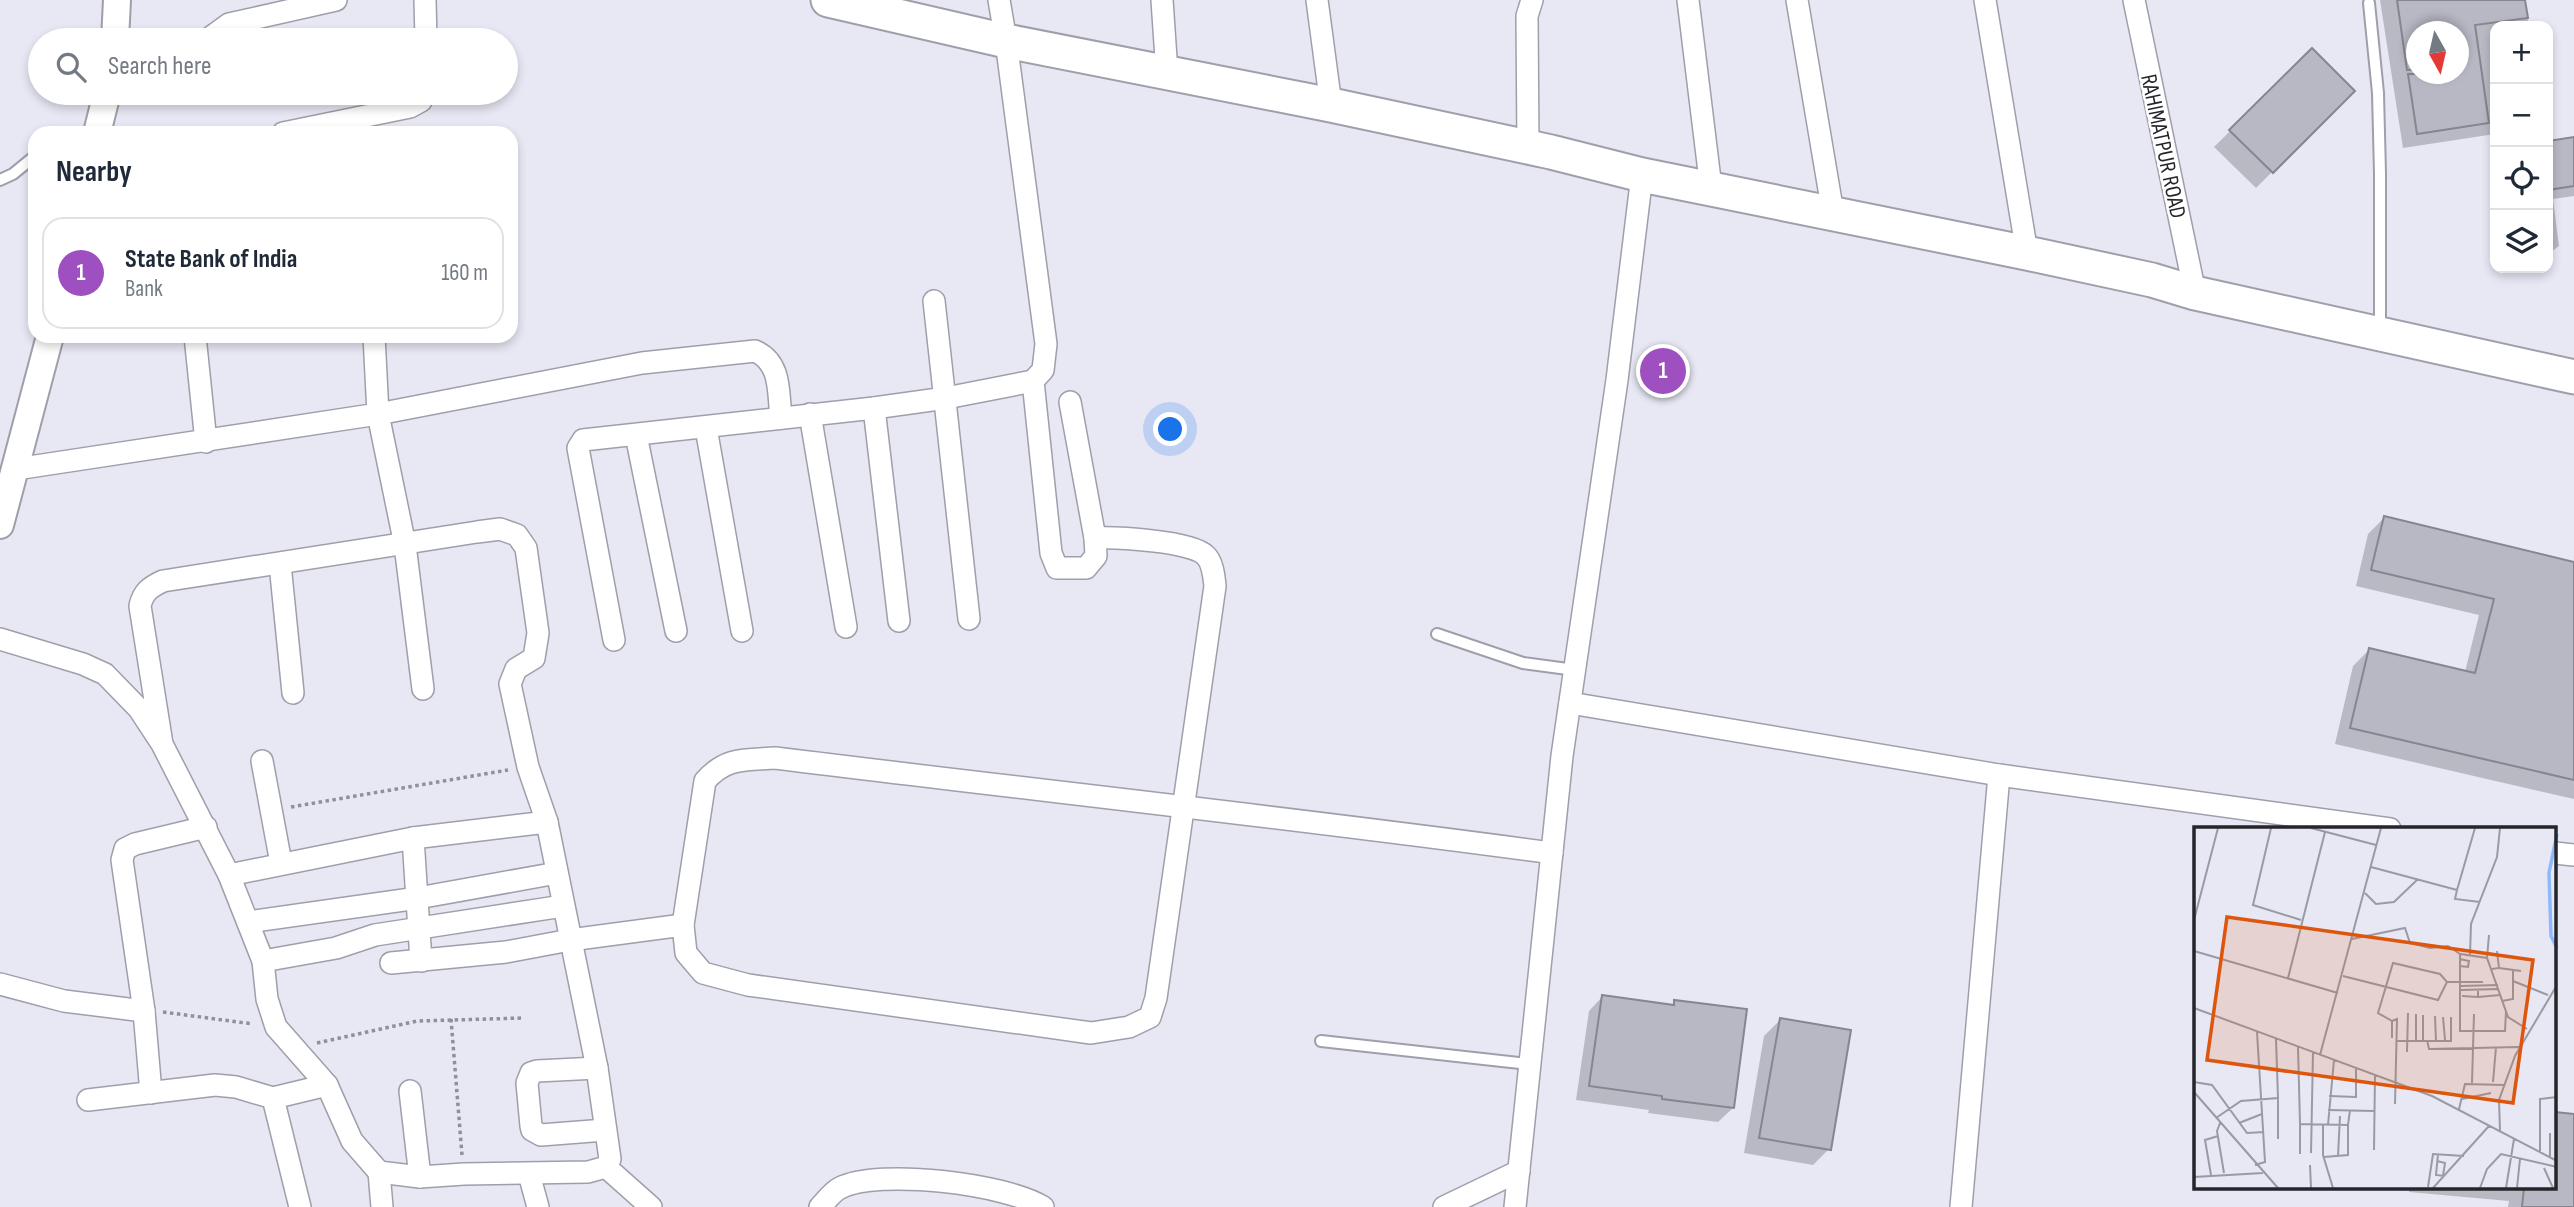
<!DOCTYPE html>
<html lang="en">
<head>
<meta charset="utf-8">
<style>
	body { margin:0; font-family:"Sofia Sans Condensed",sans-serif; background:#f2f2f3; color:#1f2937 }
	.controls { position:absolute; right:21px; top:21px; display:grid; overflow:hidden; border-radius:14px; box-shadow:0 4px 10px #0003 }
	.controls button { width:63px; height:63px; display:grid; place-items:center; padding:0; border:0; border-bottom:2px solid #e0e1e3; background:#fff; color:#1f2937; font:35px sans-serif }
	.compass { position:absolute; left:2406px; top:21px; width:63px; height:63px; border-radius:50%; background:#fff; box-shadow:0 4px 10px #0003; rotate:172deg }
	.you { position:absolute; left:1171px; top:430px; width:24px; height:24px; margin:-18px; border:5px solid #fff; border-radius:50%; background:#1a73e8; box-shadow:0 0 0 10px #1a73e833 }
	.badge { display:grid; place-items:center; width:46px; height:46px; border-radius:50%; background:#9f50c0; color:#fff; font-size:23px; font-weight:700 }
	.pin { position:absolute; translate:-50% -50%; border:4px solid #fff; box-shadow:0 2px 7px #0006 }
	.list { margin:0; padding:0; list-style:none }
	h2 { display:flex; justify-content:space-between; align-items:center; height:91px; margin:0; padding:0 28px; font-size:30px }
	h2 small { font-size:23px; font-weight:400; color:#747a83 }
	.list li { display:grid; grid-template-columns:46px 1fr auto; gap:21px; align-items:center; box-sizing:border-box; height:112px; margin:0 14px 14px; padding:0 14px; border:2px solid #e0e1e3; border-radius:21px }
	.list b { display:block; font-size:26px; white-space:nowrap }
	.list p { margin:0; font-size:23px; white-space:nowrap; color:#747a83 }
	.list em { font-size:23px; font-style:normal; color:#747a83 }
	.icon { flex:none; width:38px; height:38px; fill:none; stroke:currentColor; stroke-width:2; stroke-linecap:round; stroke-linejoin:round }
	.map { position:relative; flex:none; width:2574px; height:1207px; overflow:hidden }
	.search { position:absolute; background:#fff; box-shadow:0 4px 10px #0003; left:28px; top:28px; width:490px; height:77px; display:flex; align-items:center; gap:18px; box-sizing:border-box; padding:0 24px; border-radius:38px; color:#747a83; font-size:26px }
	.panel { position:absolute; background:#fff; box-shadow:0 4px 10px #0003; left:28px; top:126px; width:490px; height:217px; border-radius:21px }
	.map>svg:first-child { display:block }
</style>
</head>
<body>
<div class="map">
<svg width="2574" height="1207" viewBox="0 0 2574 1207">
	<rect width="100%" height="100%" fill="#e7e8f4"/>
	<g fill="#0003" fill-rule="evenodd">
		<path d="M2380 0H2525L2529 26H2495V134L2403 148ZM2416 32H2458V74H2416Z"/>
		<path d="M2312 50 2353 91 2256 188 2214 147Z"/>
		<path d="M2574 139V196L2553 199 2559 246 2548 254V181L2552 180Z"/>
		<path d="M2384 518 2574 563V799L2335 744 2353 666 2369 650 2465 672 2479 615 2356 586 2368 534Z"/>
		<path d="M1603 996 1671 1006 1675 1002 1733 1108 1718 1122 1648 1113 1649 1110 1576 1100 1589 1011Z"/>
		<path d="M1780 1020 1829 1149 1813 1165 1744 1153 1764 1036Z"/>
		<path d="M2555 1114 2574 1116V1207H2508L2509 1201 2409 1192V1188H2555Z"/>
	</g>
	<g fill="#b8b8c4" stroke="#858690" stroke-width="2">
		<path d="M2397 0H2525L2528 18 2475 25 2489 123 2417 134 2408 74H2459V32H2417V69L2407 70Z"/>
		<path d="M2312 48 2355 91 2273 173 2229 130Z"/>
		<path d="M2574 137V186L2548 190V141Z"/>
		<path d="M2384 516 2574 562V780L2350 728 2369 648 2475 673 2494 599 2371 570Z"/>
		<path d="M1602 995 1674 1005V1000L1747 1009 1734 1108 1662 1099V1096L1589 1086Z"/>
		<path d="M1780 1018 1851 1030 1831 1150 1759 1138Z"/>
		<path d="M2555 1112 2574 1114V1207H2522L2524 1188H2555Z"/>
	</g>
	<g fill="none" stroke-linecap="round" stroke-linejoin="round">
		<defs>
			<g id="service">
				<path d="M2369 3 2378 93 2380 173V331"/>
				<path d="M0 180 13 174 35 156"/>
				<path d="M1437 634 1523 663 1575 670"/>
				<path d="M1321 1041 1529 1064"/>
			</g>
			<g id="minor">
				<path d="M425 0 426 40"/>
				<path d="M999 0 1006 41 1046 344 1043 370 1033 381 1051 553 1057 568H1086L1096 556 1095 538"/>
				<path d="M1162 0 1167 73"/>
				<path d="M1317 0 1331 105"/>
				<path d="M1688 0 1711 188"/>
				<path d="M1797 0 1833 213"/>
				<path d="M1985 0 2027 253"/>
				<path d="M2134 0 2195 293"/>
				<path d="M207 40 229 24 336 0"/>
				<path d="M283 133 410 107 421 101 424 93"/>
				<path d="M1528 147 1527 16 1532 0"/>
				<path d="M934 301 969 619"/>
				<path d="M195 336 206 442"/>
				<path d="M374 336 378 414 405 545 423 689"/>
				<path d="M874 408 899 621"/>
				<path d="M810 414 846 627"/>
				<path d="M706 428 742 631"/>
				<path d="M636 435 676 631"/>
				<path d="M16 469 378 414 642 363 755 351C782 363 778 393 781 418"/>
				<path d="M280 564 293 693"/>
				<path d="M0 639 83 664 105 674 139 709 162 744 229 875 263 961 267 999 276 1027 327 1085 352 1141 379 1172 420 1177 464 1174 588 1172 606 1167 610 1159 597 1068 547 822 528 767 510 684 516 669 534 658 538 633 526 548 517 535 500 529 477 532 163 581C150 587 143 592 140 606L162 744"/>
				<path d="M614 640 578 448 583 440 874 408 946 398 1033 381"/>
				<path d="M1570 703 1999 775 2390 829"/>
				<path d="M262 761 281 863"/>
				<path d="M2555 853 2574 855"/>
				<path d="M229 875 413 838"/>
				<path d="M248 922 418 898 557 873"/>
				<path d="M683 925 705 781C726 757 745 760 775 758 1034 790 1294 818 1552 853"/>
				<path d="M263 961 336 948 375 935 563 906"/>
				<path d="M421 961 413 838 547 822"/>
				<path d="M391 963 506 952 570 940 683 925 686 953 703 973 748 985 1091 1033 1129 1027 1150 1017 1156 998 1215 586C1214 577 1213 562 1205 555 1191 541 1115 537 1095 538L1070 402"/>
				<path d="M0 984 64 1001 144 1011"/>
				<path d="M597 1068 537 1071 531 1073 527 1083 531 1126 532 1130 541 1135 605 1130"/>
				<path d="M410 1091 420 1177"/>
				<path d="M151 1093 144 1011 122 860 125 849 135 844 206 827"/>
				<path d="M88 1100 215 1085 236 1087 273 1098"/>
				<path d="M606 1167 651 1207"/>
				<path d="M379 1172 382 1207"/>
				<path d="M529 1174 538 1207"/>
				<path d="M300 1207 273 1098 327 1085"/>
				<path d="M820 1207C826 1201 832 1192 840 1188 879 1168 1006 1184 1043 1207"/>
				<path d="M1444 1207 1519 1171"/>
				<path d="M1515 1207 1562 756 1617 380 1642 175"/>
				<path d="M1961 1207 1999 775"/>
			</g>
			<g id="tertiary">
				<path d="M115 40 117 0"/>
				<path d="M97 133 107 93"/>
				<path d="M0 525 50 336"/>
			</g>
			<path id="primary" d="M828 0 1006 41 1331 105 1551 152 1642 175 2027 253 2152 280 2195 293 2574 377"/>
		</defs>
		<use href="#service" stroke="#9e9faa" stroke-width="14"/>
		<use href="#minor" stroke="#9e9faa" stroke-width="24"/>
		<use href="#tertiary" stroke="#9e9faa" stroke-width="30"/>
		<use href="#primary" stroke="#9e9faa" stroke-width="37"/>
		<g stroke="#8f9099" stroke-width="3.5" stroke-dasharray="3.5 3.5" stroke-linecap="butt">
			<path d="M291 807 508 770"/>
			<path d="M163 1012 253 1024"/>
			<path d="M451 1019 462 1155"/>
			<path d="M317 1043 417 1021 523 1018"/>
		</g>
		<use href="#service" stroke="#fff" stroke-width="10"/>
		<use href="#minor" stroke="#fff" stroke-width="21"/>
		<use href="#tertiary" stroke="#fff" stroke-width="26"/>
		<use href="#primary" stroke="#fff" stroke-width="33"/>
	</g>
	<g text-anchor="middle" stroke-width="5" stroke-linejoin="round" paint-order="stroke">
		<g font-size="23" fill="#25252a" stroke="#fff">
			<text transform="translate(2164 146) rotate(78)" y="8">RAHIMATPUR ROAD</text>
		</g>
	</g>
	<g transform="translate(2194 827)">
		<rect width="362" height="362" fill="#e7e8f4"/>
		<path fill="none" stroke="#8eb8fc" stroke-width="3.5" d="M363 7 355 46 357 109 363 121"/>
		<path fill="none" stroke="#999aa3" stroke-width="2" d="M77 1 59 78 107 93M117 1 182 18M177 40 263 63 281 1M263 63 261 72 286 75M171 66 182 77 200 75 224 52M0 93 24 1M158 112 211 101 216 116 236 121 254 119 266 127M0 124 144 166M276 128 277 97 303 30 306 1M293 131 295 108M266 132 275 134 274 140 266 139M305 141 327 144M298 142 305 141 303 124M149 149 244 173 253 155M94 151 131 5M319 154 354 168M267 159 304 158M267 163 305 162M268 169 284 170V163M284 170 306 168M308 174 319 172V144M0 181 238 269 363 334M312 185 311 204H266V127L293 131 314 190 333 202M229 188V213M241 189 242 214M249 190 251 213M198 194 203 192 201 277M198 211V194L184 186 199 136 246 147 253 155H289M222 213V187M233 213 235 222 325 220M202 214H257V190M104 220 106 297M213 225 214 186M126 228 187 1M0 255 18 258 53 306 70 305M299 255 302 220M278 256 280 187M0 265 84 361M135 269 162 270V242M84 271V312M268 272 297 266M265 282 271 257 310 258M134 283 180 284M22 291 47 274 84 271 82 212M26 296 23 304 30 346M45 296 68 287M129 298V328L139 361M134 298 140 233M306 304 305 273 321 229 363 158M180 323 181 248M346 325V272L363 270M117 326 119 225M106 327V297L154 298 156 283M244 327 242 348 250 349M144 329 146 289M130 330 154 328V298M356 331V306M243 334 251 336 249 349M61 338 71 335 63 205M116 338 117 361M350 341 359 361M17 348 11 313 24 309M0 350 69 346M234 360 239 327 270 329M239 361 295 299M286 361 293 342 307 327 363 340M312 361 320 312M323 361 326 332"/>
		<path fill="#de560e" fill-opacity="0.15" stroke="#de560e" stroke-width="3.5" d="M33 90 339 133 319 276 13 233Z"/>
		<rect width="362" height="362" fill="none" stroke="#25252a" stroke-width="3.5"/>
	</g>
</svg>
<div class="controls">
<button>+</button>
<button>−</button>
<button><svg class="icon" aria-label="locate" viewBox="0 0 24 24"><circle cx="12" cy="12" r="6"/><path d="M12 2v4M12 18v4M2 12h4M18 12h4"/></svg></button>
<button><svg class="icon" aria-label="layers" viewBox="0 0 24 24"><path d="M12 4l9 5-9 5-9-5zM3 14l9 5 9-5"/></svg></button>
</div>
<svg class="compass" viewBox="-18 -18 36 36"><path d="M0-13l5 13h-10z" fill="#e53935"/><path d="M0 13l5-13h-10z" fill="#747a83"/></svg>
<div class="you"></div>
<div class="pin badge" style="left:1663px;top:371px">1</div>
<div class="search"><svg class="icon" aria-label="search" viewBox="0 0 24 24"><circle cx="10" cy="10" r="6"/><path d="M15 15l6 6"/></svg>Search here</div>
<section class="panel">
<h2>Nearby<small></small></h2>
<ul class="list">
<li><span class="badge">1</span><div><b>State Bank of India</b><p>Bank</p></div><em>160 m</em></li>
</ul>
</section>
</div>
</body>
</html>
